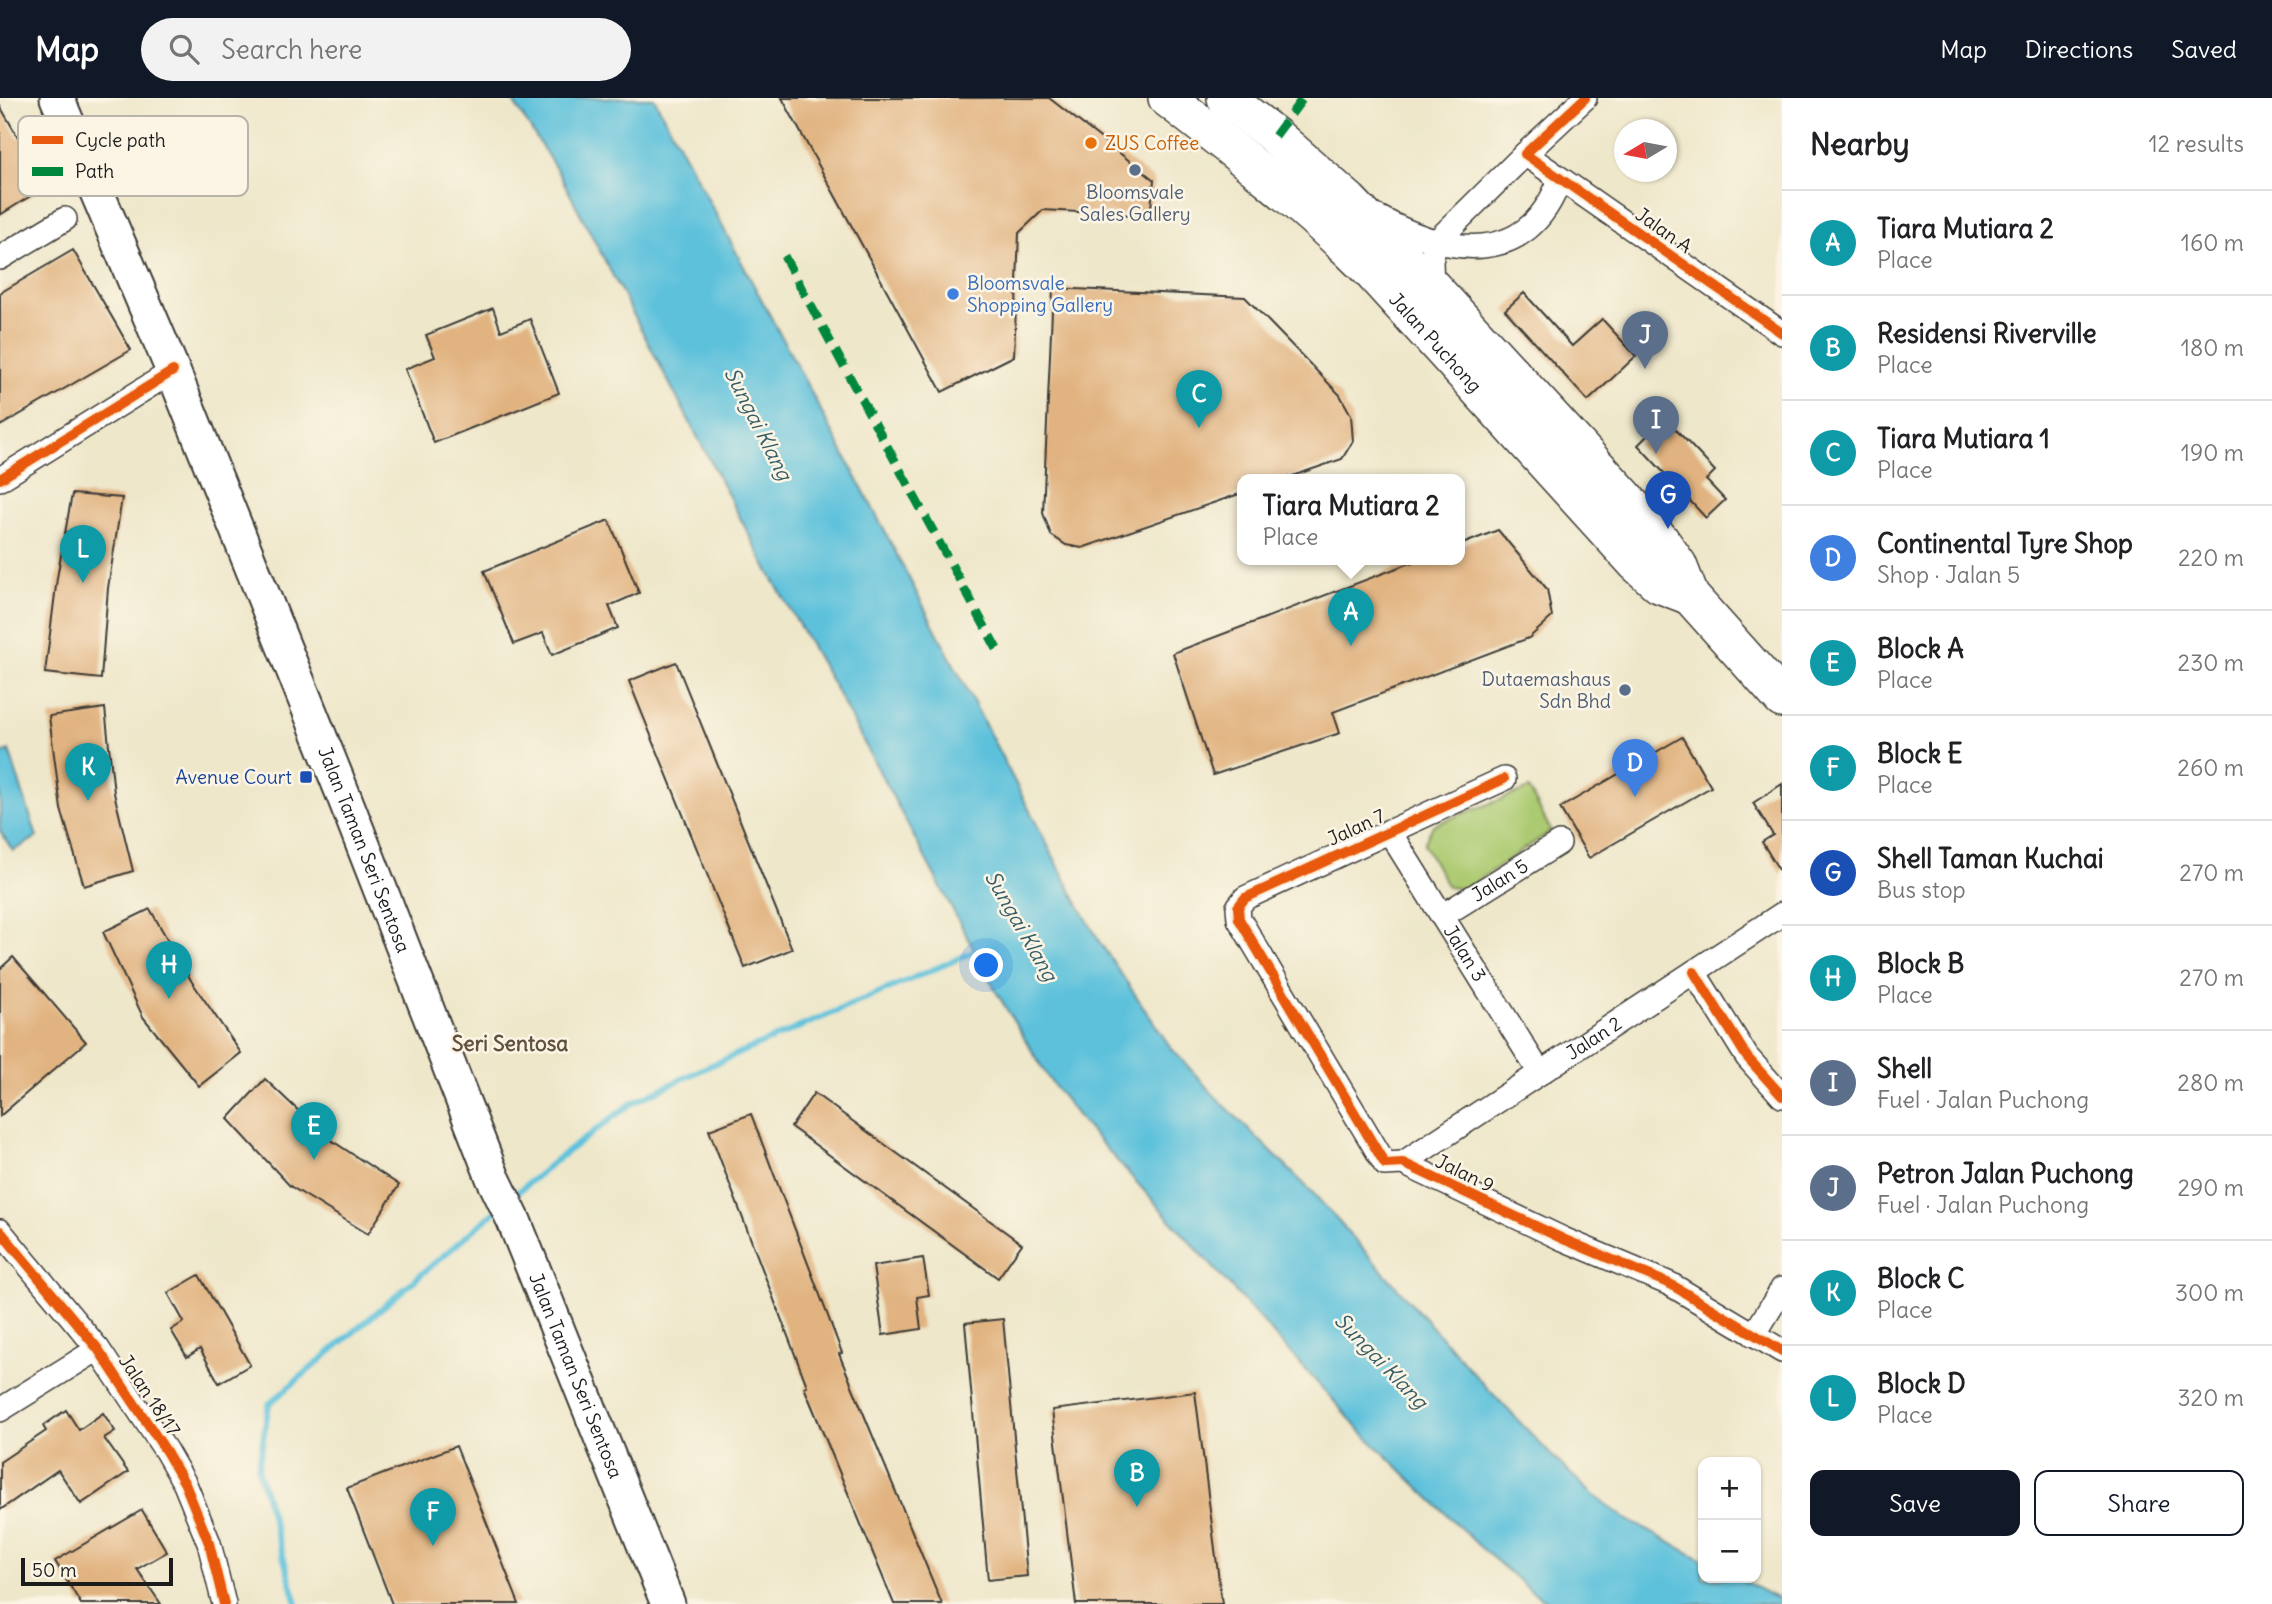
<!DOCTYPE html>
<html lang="en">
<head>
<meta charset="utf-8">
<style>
	body { margin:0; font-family:Delius,sans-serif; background:#f2f2f2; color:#202124 }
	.controls { position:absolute; right:21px; bottom:21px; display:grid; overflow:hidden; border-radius:14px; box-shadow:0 2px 5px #0004 }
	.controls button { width:63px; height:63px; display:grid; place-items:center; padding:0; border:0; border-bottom:2px solid #e0e0e0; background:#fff; color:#202124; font:35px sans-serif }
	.compass { position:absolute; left:1614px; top:21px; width:63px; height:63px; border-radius:50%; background:#fff; box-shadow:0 2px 5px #0004; rotate:260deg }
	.scale { position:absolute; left:21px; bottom:18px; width:152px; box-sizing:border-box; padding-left:7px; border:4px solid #1c1c1c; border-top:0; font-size:19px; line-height:24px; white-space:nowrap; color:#1c1c1c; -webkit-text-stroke:5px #fcf5e5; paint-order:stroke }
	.you { position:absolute; left:987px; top:868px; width:24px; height:24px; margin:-18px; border:5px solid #fff; border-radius:50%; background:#1a73e8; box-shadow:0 0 0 10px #1a73e833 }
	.badge { display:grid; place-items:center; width:46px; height:46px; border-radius:50%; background:#111827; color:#fff; font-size:23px; font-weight:700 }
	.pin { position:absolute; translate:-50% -58px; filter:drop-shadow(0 2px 4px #0008) }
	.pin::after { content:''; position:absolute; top:37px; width:24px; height:21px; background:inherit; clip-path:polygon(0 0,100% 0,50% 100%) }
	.popup { position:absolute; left:1237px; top:376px; width:228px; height:91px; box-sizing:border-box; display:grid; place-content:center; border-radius:14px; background:#fff; filter:drop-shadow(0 2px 5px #0005); font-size:23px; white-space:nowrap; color:#757577 }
	.popup b { font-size:26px; color:#202124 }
	.popup::after { content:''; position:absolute; left:50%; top:100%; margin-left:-14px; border:14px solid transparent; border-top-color:#fff }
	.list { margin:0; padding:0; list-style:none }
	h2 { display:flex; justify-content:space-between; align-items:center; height:91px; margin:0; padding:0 28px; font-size:30px }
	h2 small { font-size:23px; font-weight:400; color:#757577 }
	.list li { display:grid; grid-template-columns:46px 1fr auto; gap:21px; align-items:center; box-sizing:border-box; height:105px; padding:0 28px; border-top:2px solid #e0e0e0 }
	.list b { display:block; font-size:26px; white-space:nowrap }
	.list p { margin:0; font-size:23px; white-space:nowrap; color:#757577 }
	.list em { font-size:23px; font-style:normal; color:#757577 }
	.actions { display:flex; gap:14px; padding:21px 28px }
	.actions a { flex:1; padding:16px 0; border:2px solid #111827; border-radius:14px; text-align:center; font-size:24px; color:#111827 }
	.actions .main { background:#111827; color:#fff }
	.icon { flex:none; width:38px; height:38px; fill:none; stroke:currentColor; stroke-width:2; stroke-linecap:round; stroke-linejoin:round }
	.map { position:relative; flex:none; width:1782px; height:1506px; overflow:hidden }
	header { display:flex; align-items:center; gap:42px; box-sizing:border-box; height:98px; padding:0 35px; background:#111827; color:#fff }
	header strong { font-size:33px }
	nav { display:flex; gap:38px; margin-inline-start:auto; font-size:24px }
	.search { width:490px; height:63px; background:#f2f2f2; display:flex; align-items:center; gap:18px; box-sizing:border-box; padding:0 24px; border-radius:38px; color:#757577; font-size:26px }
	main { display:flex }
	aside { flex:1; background:#fff }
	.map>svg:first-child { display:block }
</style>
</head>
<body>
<header>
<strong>Map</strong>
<div class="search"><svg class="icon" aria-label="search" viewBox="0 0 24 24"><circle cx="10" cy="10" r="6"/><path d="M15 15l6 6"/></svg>Search here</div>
<nav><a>Map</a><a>Directions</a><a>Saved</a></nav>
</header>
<main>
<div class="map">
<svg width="1782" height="1506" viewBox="0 0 1782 1506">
	<rect width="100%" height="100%" fill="#fcf5e5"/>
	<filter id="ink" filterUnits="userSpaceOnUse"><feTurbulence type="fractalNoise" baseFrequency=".0143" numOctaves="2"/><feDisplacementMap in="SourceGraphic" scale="14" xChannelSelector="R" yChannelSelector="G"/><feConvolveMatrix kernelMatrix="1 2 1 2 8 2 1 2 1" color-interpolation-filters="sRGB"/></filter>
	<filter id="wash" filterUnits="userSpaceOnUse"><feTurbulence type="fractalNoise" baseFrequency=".00686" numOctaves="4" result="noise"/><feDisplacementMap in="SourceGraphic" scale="28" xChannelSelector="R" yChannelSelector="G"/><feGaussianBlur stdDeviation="1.57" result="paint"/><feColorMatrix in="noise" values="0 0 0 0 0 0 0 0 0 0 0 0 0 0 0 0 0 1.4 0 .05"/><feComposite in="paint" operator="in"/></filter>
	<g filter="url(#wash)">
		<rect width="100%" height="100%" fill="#eee7ca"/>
		<path fill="#acca71" stroke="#647346" stroke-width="2" d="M1529 691 1551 733 1465 791 1448 789 1424 746 1433 727Z"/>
		<g fill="#5dc1db" stroke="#3c6e7c" stroke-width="2">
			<path d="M511 0H654L869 403 1076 802 1099 843 1171 950 1214 997 1314 1096 1476 1278 1551 1357 1592 1396 1626 1421 1703 1462V1480H1738L1782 1503V1506H1551L1530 1492 1478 1447 1360 1332 1084 1026 1049 981 997 895 835 590 766 469 560 77Z"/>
			<path d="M9 652 37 739 13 753 0 733V658Z"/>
		</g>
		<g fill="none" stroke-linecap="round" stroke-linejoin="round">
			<g stroke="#5dc1db" stroke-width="6">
				<path d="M513 1098 556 1062 632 1005 707 969 983 850"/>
				<path d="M297 1506 258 1371 269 1306 497 1112"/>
			</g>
		</g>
		<g id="blocks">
			<g fill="#e1b380">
				<path d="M782 0H1049L1154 82 1150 118 1043 112 1019 135 1014 258 942 294Z"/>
				<path d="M0 8 19 41 24 38 53 84 0 117Z"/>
				<path d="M73 152 131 252 0 328V195Z"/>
				<path d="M1053 190 1245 199 1340 297 1351 317 1353 343 1342 361 1281 382H1242V395L1082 450 1066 447 1051 437 1043 415Z"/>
				<path d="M1524 195 1572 248 1602 221 1636 258 1588 303 1505 212Z"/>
				<path d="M493 210 501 233 530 221 559 295 434 345 405 271 435 259 426 237Z"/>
				<path d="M1665 320 1715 373 1706 382 1725 402 1706 420 1638 347Z"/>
				<path d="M72 396 122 400 108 490 101 581 45 575 57 480Z"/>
				<path d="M609 422 639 495 609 508 618 530 552 557 543 535 514 546 484 473Z"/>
				<path d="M1498 432 1547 491 1552 519 1529 540 1333 614 1340 635 1213 677 1173 555 1418 462H1460V447Z"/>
				<path d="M676 564 792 851 745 870 629 583Z"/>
				<path d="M105 610 114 695 133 773 84 788 61 711 49 618Z"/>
				<path d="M1682 639 1711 689 1589 760 1560 710Z"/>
				<path d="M1782 686V777L1762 744 1773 737 1753 705Z"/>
				<path d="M150 811 192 884 241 955 199 988 143 919 103 834Z"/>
				<path d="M13 859 86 944 0 1018V871Z"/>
				<path d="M265 981 325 1038 399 1087 368 1136 290 1088 228 1021Z"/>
				<path d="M814 995 1022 1146 998 1180 791 1029Z"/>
				<path d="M751 1016 842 1255 839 1256 942 1506H894L804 1289 807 1288 709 1032Z"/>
				<path d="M923 1160 929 1197 917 1199 921 1231 883 1237 873 1168Z"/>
				<path d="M199 1177 250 1267 219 1285 200 1251 187 1259 171 1232 184 1224 168 1195Z"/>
				<path d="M1003 1221 1027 1478 988 1482 965 1225Z"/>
				<path d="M1195 1294 1222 1506H1076L1052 1312Z"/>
				<path d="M66 1312 79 1332 103 1315 115 1333 104 1340 128 1374 81 1406 58 1372 0 1412V1364L46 1333 43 1328Z"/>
				<path d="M456 1348 519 1506H392L347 1390Z"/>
				<path d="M142 1412 167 1454 137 1471 161 1506H81L55 1463Z"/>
			</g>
		</g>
	</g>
	<g filter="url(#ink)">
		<use href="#blocks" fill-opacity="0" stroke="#3c3a36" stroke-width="2"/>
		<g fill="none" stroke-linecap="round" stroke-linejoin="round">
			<defs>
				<g id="street">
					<path d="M1585 0 1525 56 1782 235"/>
					<path d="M1378 119C1447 157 1528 171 1560 81"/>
					<path d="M0 160 65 121"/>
					<path d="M1432 189 1431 163 1436 144 1525 56"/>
					<path d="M0 381 173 273"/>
					<path d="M1504 681 1245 800 1238 809 1239 821 1385 1066 1403 1065 1563 1141 1670 1186 1782 1253"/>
					<path id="s1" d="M1389 733 1540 975"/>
					<path id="s2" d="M1442 818 1559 745"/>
					<path d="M1694 874 1747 959 1782 998"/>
					<path id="s3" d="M1403 1065 1782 816"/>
					<path d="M0 1133 98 1251 166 1353 185 1386 209 1445 224 1506"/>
					<path d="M1754 1237 1782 1191"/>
					<path d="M0 1312 98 1251"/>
				</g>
				<g id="secondary">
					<path id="s4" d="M57 0 173 273 345 701 493 1080 514 1123 668 1506"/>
				</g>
				<g id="primary">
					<path id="s5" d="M1167 0C1238 55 1307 109 1370 172L1636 465 1659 486 1690 498"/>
					<path d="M1226 0 1275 38 1349 103 1432 189 1624 398 1661 443 1678 467 1690 498 1782 601"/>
				</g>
			</defs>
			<use href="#street" stroke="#3c3a36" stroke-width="26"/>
			<use href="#secondary" stroke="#3c3a36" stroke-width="37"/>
			<use href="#primary" stroke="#3c3a36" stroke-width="40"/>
			<use href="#street" stroke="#fff" stroke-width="23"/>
			<use href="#secondary" stroke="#fff" stroke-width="33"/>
			<use href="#primary" stroke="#fff" stroke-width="37"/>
			<g stroke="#00873e" stroke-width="9" stroke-dasharray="18 9" stroke-linecap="butt">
				<path d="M1275 38 1303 0"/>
				<path d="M784 158 997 551"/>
			</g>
			<defs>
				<g id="cycleway">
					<path d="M1585 0 1525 56 1782 235"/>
					<path d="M0 381 173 273"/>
					<path d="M1504 681 1245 800 1238 809 1239 821 1385 1066 1403 1065 1563 1141 1670 1186 1782 1253"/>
					<path d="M1694 874 1747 959 1782 998"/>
					<path d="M0 1133 98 1251 166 1353 185 1386 209 1445 224 1506"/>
				</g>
			</defs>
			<use href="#cycleway" stroke="#fcf5e5" stroke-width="15"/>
			<use href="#cycleway" stroke="#e8590c" stroke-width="10"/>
		</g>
	</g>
	<circle fill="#e8710a" stroke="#fcf5e5" stroke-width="2.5" cx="1091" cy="45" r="7"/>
	<g fill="#5c6f8a" stroke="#fcf5e5" stroke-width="2.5">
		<circle cx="1135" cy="72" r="7"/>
		<circle cx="1625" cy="592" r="7"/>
	</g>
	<circle fill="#3f7fe0" stroke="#fcf5e5" stroke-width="2.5" cx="953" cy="196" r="7"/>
	<rect fill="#1a4fb4" stroke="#fcf5e5" stroke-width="2.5" x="299" y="672" width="14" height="14" rx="3.5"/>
	<g text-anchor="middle" stroke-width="5" stroke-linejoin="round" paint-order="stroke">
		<g font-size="19" fill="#c56008" stroke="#fcf5e5" text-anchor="start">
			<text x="1105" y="52">ZUS Coffee</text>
		</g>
		<g font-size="19" fill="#4e5e75" stroke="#fcf5e5">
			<text x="1135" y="101">Bloomsvale<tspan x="1135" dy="22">Sales Gallery</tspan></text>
			<text x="1611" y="588" text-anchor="end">Dutaemashaus<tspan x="1611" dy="22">Sdn Bhd</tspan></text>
		</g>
		<g font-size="19" fill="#1c1c1c" stroke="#fcf5e5">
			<text transform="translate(1664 132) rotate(35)" y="7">Jalan A</text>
			<text dy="7" stroke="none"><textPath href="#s5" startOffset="364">Jalan Puchong</textPath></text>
			<text transform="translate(1356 729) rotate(-25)" y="7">Jalan 7</text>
			<text dy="7" stroke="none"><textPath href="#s4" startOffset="812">Jalan Taman Seri Sentosa</textPath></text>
			<text dy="7" stroke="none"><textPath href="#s2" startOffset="68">Jalan 5</textPath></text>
			<text dy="7" stroke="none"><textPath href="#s1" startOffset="144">Jalan 3</textPath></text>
			<text dy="7" stroke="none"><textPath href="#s3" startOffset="228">Jalan 2</textPath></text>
			<text transform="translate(1465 1075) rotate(26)" y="7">Jalan 9</text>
			<text dy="7" stroke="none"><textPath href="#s4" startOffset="1379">Jalan Taman Seri Sentosa</textPath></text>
			<text transform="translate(150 1297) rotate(56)" y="7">Jalan 18/17</text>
		</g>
		<g font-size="19" fill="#366cbe" stroke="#fcf5e5" text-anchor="start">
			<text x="967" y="192">Bloomsvale<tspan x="967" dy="22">Shopping Gallery</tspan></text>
		</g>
		<g font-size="19" fill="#164399" stroke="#fcf5e5" text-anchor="end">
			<text x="292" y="686">Avenue Court</text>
		</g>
		<g font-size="21" font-style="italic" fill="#365e68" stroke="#fcf5e5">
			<text transform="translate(758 326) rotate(63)" y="7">Sungai Klang</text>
			<text transform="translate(1021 828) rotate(60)" y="7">Sungai Klang</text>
			<text transform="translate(1381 1263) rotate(46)" y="7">Sungai Klang</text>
		</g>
		<g font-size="21" font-weight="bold" fill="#61513f" stroke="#fcf5e5">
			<text x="510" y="953">Seri Sentosa</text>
		</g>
	</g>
	<rect x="18" y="18" width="230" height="80" rx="10" fill="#fcf5e5" stroke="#b9b4a9" stroke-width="2"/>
	<rect x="32" y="38" width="31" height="8" fill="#e8590c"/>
	<rect x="32" y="69" width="31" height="9" fill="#00873e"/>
	<g font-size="19" fill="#1c1c1c">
		<text x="75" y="49">Cycle path</text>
		<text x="75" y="80">Path</text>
	</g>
</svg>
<div class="controls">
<button>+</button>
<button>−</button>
</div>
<svg class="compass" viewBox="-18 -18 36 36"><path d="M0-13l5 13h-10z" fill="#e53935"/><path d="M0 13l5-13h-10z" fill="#757577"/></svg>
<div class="scale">50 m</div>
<div class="you"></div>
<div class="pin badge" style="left:1351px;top:548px;background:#0f9aa8">A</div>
<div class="popup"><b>Tiara Mutiara 2</b>Place</div>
<div class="pin badge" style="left:1137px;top:1409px;background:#0f9aa8">B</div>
<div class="pin badge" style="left:1199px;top:330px;background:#0f9aa8">C</div>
<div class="pin badge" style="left:1635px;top:699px;background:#3f7fe0">D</div>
<div class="pin badge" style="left:314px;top:1062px;background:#0f9aa8">E</div>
<div class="pin badge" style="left:433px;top:1448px;background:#0f9aa8">F</div>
<div class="pin badge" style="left:1668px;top:431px;background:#1a4fb4">G</div>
<div class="pin badge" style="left:169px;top:901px;background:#0f9aa8">H</div>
<div class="pin badge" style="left:1656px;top:356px;background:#5c6f8a">I</div>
<div class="pin badge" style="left:1645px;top:271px;background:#5c6f8a">J</div>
<div class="pin badge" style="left:88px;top:703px;background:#0f9aa8">K</div>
<div class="pin badge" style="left:83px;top:485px;background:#0f9aa8">L</div>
</div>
<aside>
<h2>Nearby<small>12 results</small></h2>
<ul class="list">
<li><span class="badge" style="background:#0f9aa8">A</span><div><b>Tiara Mutiara 2</b><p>Place</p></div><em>160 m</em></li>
<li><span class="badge" style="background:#0f9aa8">B</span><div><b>Residensi Riverville</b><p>Place</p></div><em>180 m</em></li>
<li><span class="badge" style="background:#0f9aa8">C</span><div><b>Tiara Mutiara 1</b><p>Place</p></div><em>190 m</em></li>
<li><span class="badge" style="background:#3f7fe0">D</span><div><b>Continental Tyre Shop</b><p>Shop · Jalan 5</p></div><em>220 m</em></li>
<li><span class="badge" style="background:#0f9aa8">E</span><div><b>Block A</b><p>Place</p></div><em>230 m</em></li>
<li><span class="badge" style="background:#0f9aa8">F</span><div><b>Block E</b><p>Place</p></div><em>260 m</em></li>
<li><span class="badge" style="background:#1a4fb4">G</span><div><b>Shell Taman Kuchai</b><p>Bus stop</p></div><em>270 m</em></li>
<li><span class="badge" style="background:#0f9aa8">H</span><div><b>Block B</b><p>Place</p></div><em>270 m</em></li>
<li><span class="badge" style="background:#5c6f8a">I</span><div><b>Shell</b><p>Fuel · Jalan Puchong</p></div><em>280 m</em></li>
<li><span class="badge" style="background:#5c6f8a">J</span><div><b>Petron Jalan Puchong</b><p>Fuel · Jalan Puchong</p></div><em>290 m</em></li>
<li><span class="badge" style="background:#0f9aa8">K</span><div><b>Block C</b><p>Place</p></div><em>300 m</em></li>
<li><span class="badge" style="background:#0f9aa8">L</span><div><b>Block D</b><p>Place</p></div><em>320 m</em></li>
</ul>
<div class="actions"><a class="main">Save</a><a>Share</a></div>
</aside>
</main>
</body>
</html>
